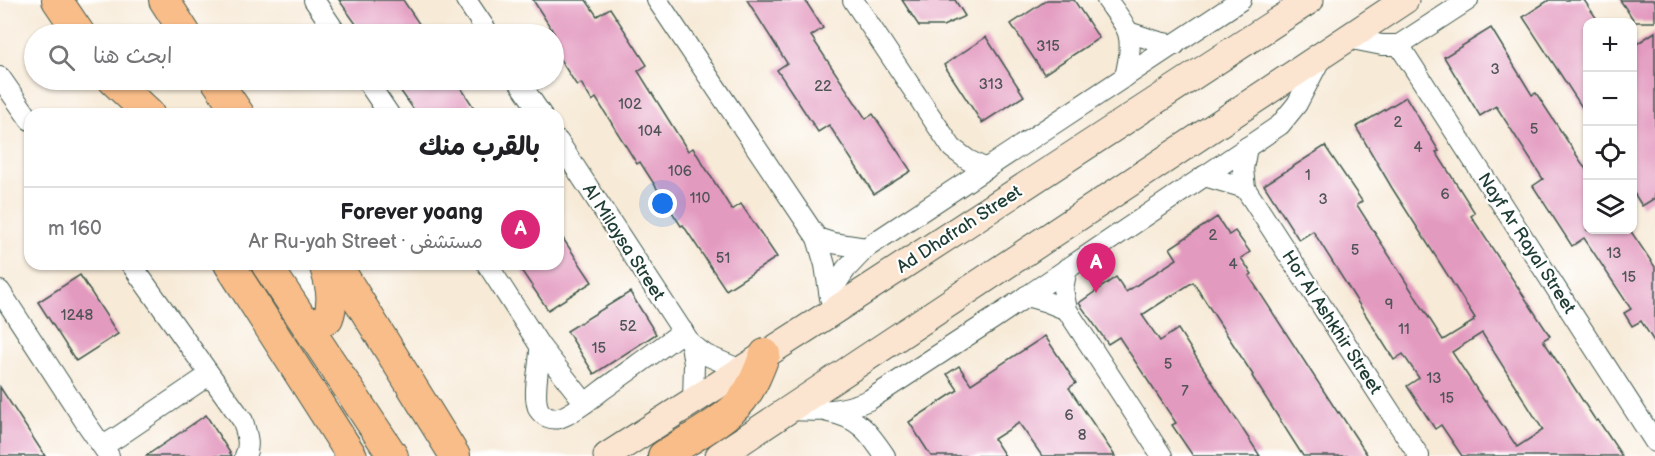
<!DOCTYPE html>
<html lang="ar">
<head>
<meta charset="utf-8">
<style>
	body { margin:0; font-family:"Balsamiq Sans","Playpen Sans Arabic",sans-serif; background:#f6f6f6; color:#202124; direction:rtl }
	.controls { position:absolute; right:18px; top:18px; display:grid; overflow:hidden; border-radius:12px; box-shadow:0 2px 4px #0004 }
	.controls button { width:54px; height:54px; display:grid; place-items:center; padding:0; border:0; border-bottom:2px solid #e0e0e0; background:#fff; color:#202124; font:30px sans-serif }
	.you { position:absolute; left:663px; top:204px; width:21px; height:21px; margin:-15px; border:4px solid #fff; border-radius:50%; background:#1a73e8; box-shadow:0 0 0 9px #1a73e833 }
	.badge { display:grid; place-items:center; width:39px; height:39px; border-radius:50%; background:#db2777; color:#fff; font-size:20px; font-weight:700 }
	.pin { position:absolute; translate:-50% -50px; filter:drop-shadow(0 2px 3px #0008) }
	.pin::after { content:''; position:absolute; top:32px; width:21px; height:18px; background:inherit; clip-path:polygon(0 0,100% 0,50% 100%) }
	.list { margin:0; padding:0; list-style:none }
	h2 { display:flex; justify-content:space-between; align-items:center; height:78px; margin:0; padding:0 24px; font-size:26px }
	h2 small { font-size:20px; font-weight:400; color:#757577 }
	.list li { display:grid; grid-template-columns:39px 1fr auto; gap:18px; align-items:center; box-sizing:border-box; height:84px; padding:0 24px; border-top:2px solid #e0e0e0 }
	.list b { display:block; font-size:22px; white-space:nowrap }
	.list p { margin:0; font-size:20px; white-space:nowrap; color:#757577 }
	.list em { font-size:20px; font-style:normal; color:#757577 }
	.icon { flex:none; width:33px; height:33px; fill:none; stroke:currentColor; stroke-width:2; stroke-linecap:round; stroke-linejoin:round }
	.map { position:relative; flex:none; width:1655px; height:456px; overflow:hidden; direction:ltr }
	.search { position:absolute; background:#fff; box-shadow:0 2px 4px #0004; left:24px; top:24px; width:540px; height:66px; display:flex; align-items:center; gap:15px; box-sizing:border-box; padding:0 21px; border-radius:33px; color:#757577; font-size:22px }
	.panel { position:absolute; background:#fff; box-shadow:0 2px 4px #0004; left:24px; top:108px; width:540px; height:162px; border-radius:18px; direction:rtl }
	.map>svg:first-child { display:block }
</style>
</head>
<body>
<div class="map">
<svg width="1655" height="456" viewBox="0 0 1655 456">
	<rect width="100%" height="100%" fill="#fff"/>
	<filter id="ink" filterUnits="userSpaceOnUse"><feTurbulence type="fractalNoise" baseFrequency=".0167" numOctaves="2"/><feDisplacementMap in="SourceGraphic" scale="12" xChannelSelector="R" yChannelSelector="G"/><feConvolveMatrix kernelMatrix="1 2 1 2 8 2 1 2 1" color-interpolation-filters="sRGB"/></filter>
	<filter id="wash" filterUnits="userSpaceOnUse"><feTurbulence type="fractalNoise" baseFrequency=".008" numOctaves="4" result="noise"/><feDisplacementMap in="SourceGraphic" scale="24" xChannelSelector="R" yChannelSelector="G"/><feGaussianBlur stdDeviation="1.35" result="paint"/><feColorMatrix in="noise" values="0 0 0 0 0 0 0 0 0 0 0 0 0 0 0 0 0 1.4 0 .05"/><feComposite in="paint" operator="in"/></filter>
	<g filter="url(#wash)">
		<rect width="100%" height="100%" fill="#f7ead7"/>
		<g id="blocks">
			<g fill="#e39abf" fill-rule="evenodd">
				<path d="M339 0H403L426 34H363Z"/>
				<path d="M533 0H586L597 16 610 8 647 65 638 71 688 151 693 148 732 210 741 204 777 257 726 290 683 225 681 226 640 162 637 164 596 98 592 101 581 83 577 86 554 50V33Z"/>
				<path d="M747 0H805L823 28 811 36 866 119 873 114 911 171 874 194 829 125 818 132 777 70 787 63Z"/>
				<path d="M902 0H955L965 16 943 26H919Z"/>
				<path d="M1047 0H1074L1099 38 1044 74 1011 24Z"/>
				<path d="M1549 0H1584L1599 22H1587V115L1523 17Z"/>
				<path d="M1620 0H1655V22H1635Z"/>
				<path d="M1491 28 1532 95 1536 93 1587 171V230H1630L1655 267V343L1641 321 1632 326 1624 313 1631 309 1584 238 1572 246 1533 186 1543 179 1496 106 1480 116 1444 57Z"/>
				<path d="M1655 32V198L1642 206 1632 190V47Z"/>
				<path d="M986 37 1024 96 982 123 944 65Z"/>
				<path d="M393 80H456L478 114H417Z"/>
				<path d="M1406 97 1439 151 1436 152 1475 213 1471 216 1550 336 1543 340 1596 421 1598 420 1622 456H1462L1441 425 1435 429 1407 386 1419 378 1403 354 1394 360 1313 231 1299 240 1264 185 1325 146 1362 201 1357 205 1443 340 1474 321 1473 319 1475 318 1392 188 1356 127ZM1482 333 1543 430 1517 447 1486 401 1485 402 1452 352Z"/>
				<path d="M1217 217 1229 235 1235 231 1250 252 1241 258 1252 274 1249 276 1338 413 1339 412 1368 456H1303L1252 376 1253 375 1193 282 1142 315 1160 341 1178 329 1260 456H1193L1172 425 1176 423 1119 337 1108 344 1079 303 1116 277 1126 292 1177 259 1170 248Z"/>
				<path d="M558 231 592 282 548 310 517 264H558Z"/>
				<path d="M80 275 118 334 76 361 38 302Z"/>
				<path d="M630 292 656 334 594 374 567 331Z"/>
				<path d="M1045 336 1076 383 1069 388 1115 456H1042L1019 423 994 439 1005 456H931L909 422 958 390 947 374 959 366 971 384Z"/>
				<path d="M0 387 45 456H0Z"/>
				<path d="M206 415 232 456H146Z"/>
			</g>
		</g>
	</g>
	<g filter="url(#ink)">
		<use href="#blocks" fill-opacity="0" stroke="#3f574c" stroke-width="1.5"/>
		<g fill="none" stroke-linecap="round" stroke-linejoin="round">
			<defs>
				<g id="minor">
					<path d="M314 0 337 34"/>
					<path d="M466 0 489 34"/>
					<path d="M657 0 817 238 825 265 830 298"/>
					<path d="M853 0 952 148 968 160 986 169"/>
					<path d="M1107 0C1113 9 1125 23 1128 33 1132 47 1128 63 1125 77"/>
					<path d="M1128 32 1159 42 1175 45"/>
					<path d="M1347 38 1382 45H1399L1468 0"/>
					<path d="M1399 45 1655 442"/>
					<path d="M0 77 30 120"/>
					<path d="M366 80 389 114"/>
					<path d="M518 80 541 114"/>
					<path d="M558 141 691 344 694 364 693 401"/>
					<path d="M1247 147 1243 169 1245 188 1419 456"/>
					<path d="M1204 176 1245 188"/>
					<path d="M817 238 833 243 866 248"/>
					<path d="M131 264 243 421C246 433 251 444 245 456"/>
					<path d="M487 264 540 346 585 403"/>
					<path d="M1067 268 1063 289 1067 310 1162 456"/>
					<path d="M0 291 86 423 109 456"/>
					<path d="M830 293 846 269 866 248 1241 0"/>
					<path d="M1026 296 1047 302 1067 310"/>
					<path d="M691 344 706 355 741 370"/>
					<path d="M540 346C541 363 531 395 539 410 543 416 551 420 559 418 570 415 591 399 601 391 628 371 656 352 683 331"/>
					<path d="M786 410C818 411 839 413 869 400L993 319 1280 125 1297 104 1322 56"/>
					<path d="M828 412C859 418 868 431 885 456"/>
					<path d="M103 446 119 436 209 375"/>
				</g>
				<g id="secondary">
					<path d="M607 456 832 312 1310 0"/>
					<path d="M719 456 1405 0"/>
				</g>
				<g id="primary">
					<path d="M57 0 80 34"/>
					<path d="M164 0 186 34"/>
					<path d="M113 80 149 114"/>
					<path d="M216 80 239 114"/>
					<path d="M229 264 352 456"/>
					<path d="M266 264 393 456"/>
					<path d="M336 264 455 456"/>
					<path d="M304 320 317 323 328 318C335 299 330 283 324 264"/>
					<path d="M663 456C686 441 726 420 742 400 753 386 759 370 765 354"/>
				</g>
			</defs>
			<use href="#minor" stroke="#3f574c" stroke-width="22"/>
			<use href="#secondary" stroke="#3f574c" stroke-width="29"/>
			<use href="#primary" stroke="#3f574c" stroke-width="32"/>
			<use href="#minor" stroke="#fff" stroke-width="20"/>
			<use href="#secondary" stroke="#fce5d0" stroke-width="27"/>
			<use href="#primary" stroke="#f8bd89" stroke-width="30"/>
		</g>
	</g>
	<g text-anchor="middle" stroke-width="4.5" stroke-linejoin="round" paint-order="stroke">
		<g font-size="15" fill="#505457">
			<text x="1048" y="51">315</text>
			<text x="1495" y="74">3</text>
			<text x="991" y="89">313</text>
			<text x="823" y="91">22</text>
			<text x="630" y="109">102</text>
			<text x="1398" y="127">2</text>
			<text x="1534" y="134">5</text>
			<text x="650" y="136">104</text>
			<text x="1418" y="152">4</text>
			<text x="680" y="176">106</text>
			<text x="1308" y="180">1</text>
			<text x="1445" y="199">6</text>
			<text x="700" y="203">110</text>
			<text x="1323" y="204">3</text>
			<text x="1213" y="240">2</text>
			<text x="1355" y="255">5</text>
			<text x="1614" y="258">13</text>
			<text x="723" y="263">51</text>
			<text x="1233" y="269">4</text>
			<text x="1629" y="282">15</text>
			<text x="1389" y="309">9</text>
			<text x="77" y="320">1248</text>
			<text x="628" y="331">52</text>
			<text x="1404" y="334">11</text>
			<text x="599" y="353">15</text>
			<text x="1168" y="369">5</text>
			<text x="1434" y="383">13</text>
			<text x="1185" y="396">7</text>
			<text x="1447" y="403">15</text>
			<text x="1069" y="420">6</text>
			<text x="1082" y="440">8</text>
		</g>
		<g font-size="18" fill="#1f3d34" stroke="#fff">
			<text transform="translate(959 229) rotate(-33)" y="6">Ad Dhafrah Street</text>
			<text transform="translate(624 242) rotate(57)" y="6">Al Milaysa Street</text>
			<text transform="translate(1527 243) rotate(57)" y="6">Nayf Ar Rayal Street</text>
			<text transform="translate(1332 322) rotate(57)" y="6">Hor Al Ashkhir Street</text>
		</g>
	</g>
</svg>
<div class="controls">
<button>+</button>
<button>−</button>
<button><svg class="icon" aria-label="locate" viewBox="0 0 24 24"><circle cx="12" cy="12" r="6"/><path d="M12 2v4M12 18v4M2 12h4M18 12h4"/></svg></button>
<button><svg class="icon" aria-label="layers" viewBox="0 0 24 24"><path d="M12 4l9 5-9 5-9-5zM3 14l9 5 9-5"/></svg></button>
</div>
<div class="you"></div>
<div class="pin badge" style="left:1096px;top:293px">A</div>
<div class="search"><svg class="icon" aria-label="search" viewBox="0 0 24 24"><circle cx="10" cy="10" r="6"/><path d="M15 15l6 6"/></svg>ابحث هنا</div>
<section class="panel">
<h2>بالقرب منك<small></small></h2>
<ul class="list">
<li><span class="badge">A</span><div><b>Forever yoang</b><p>مستشفى · Ar Ru-yah Street</p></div><em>160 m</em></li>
</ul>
</section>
</div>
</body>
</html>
